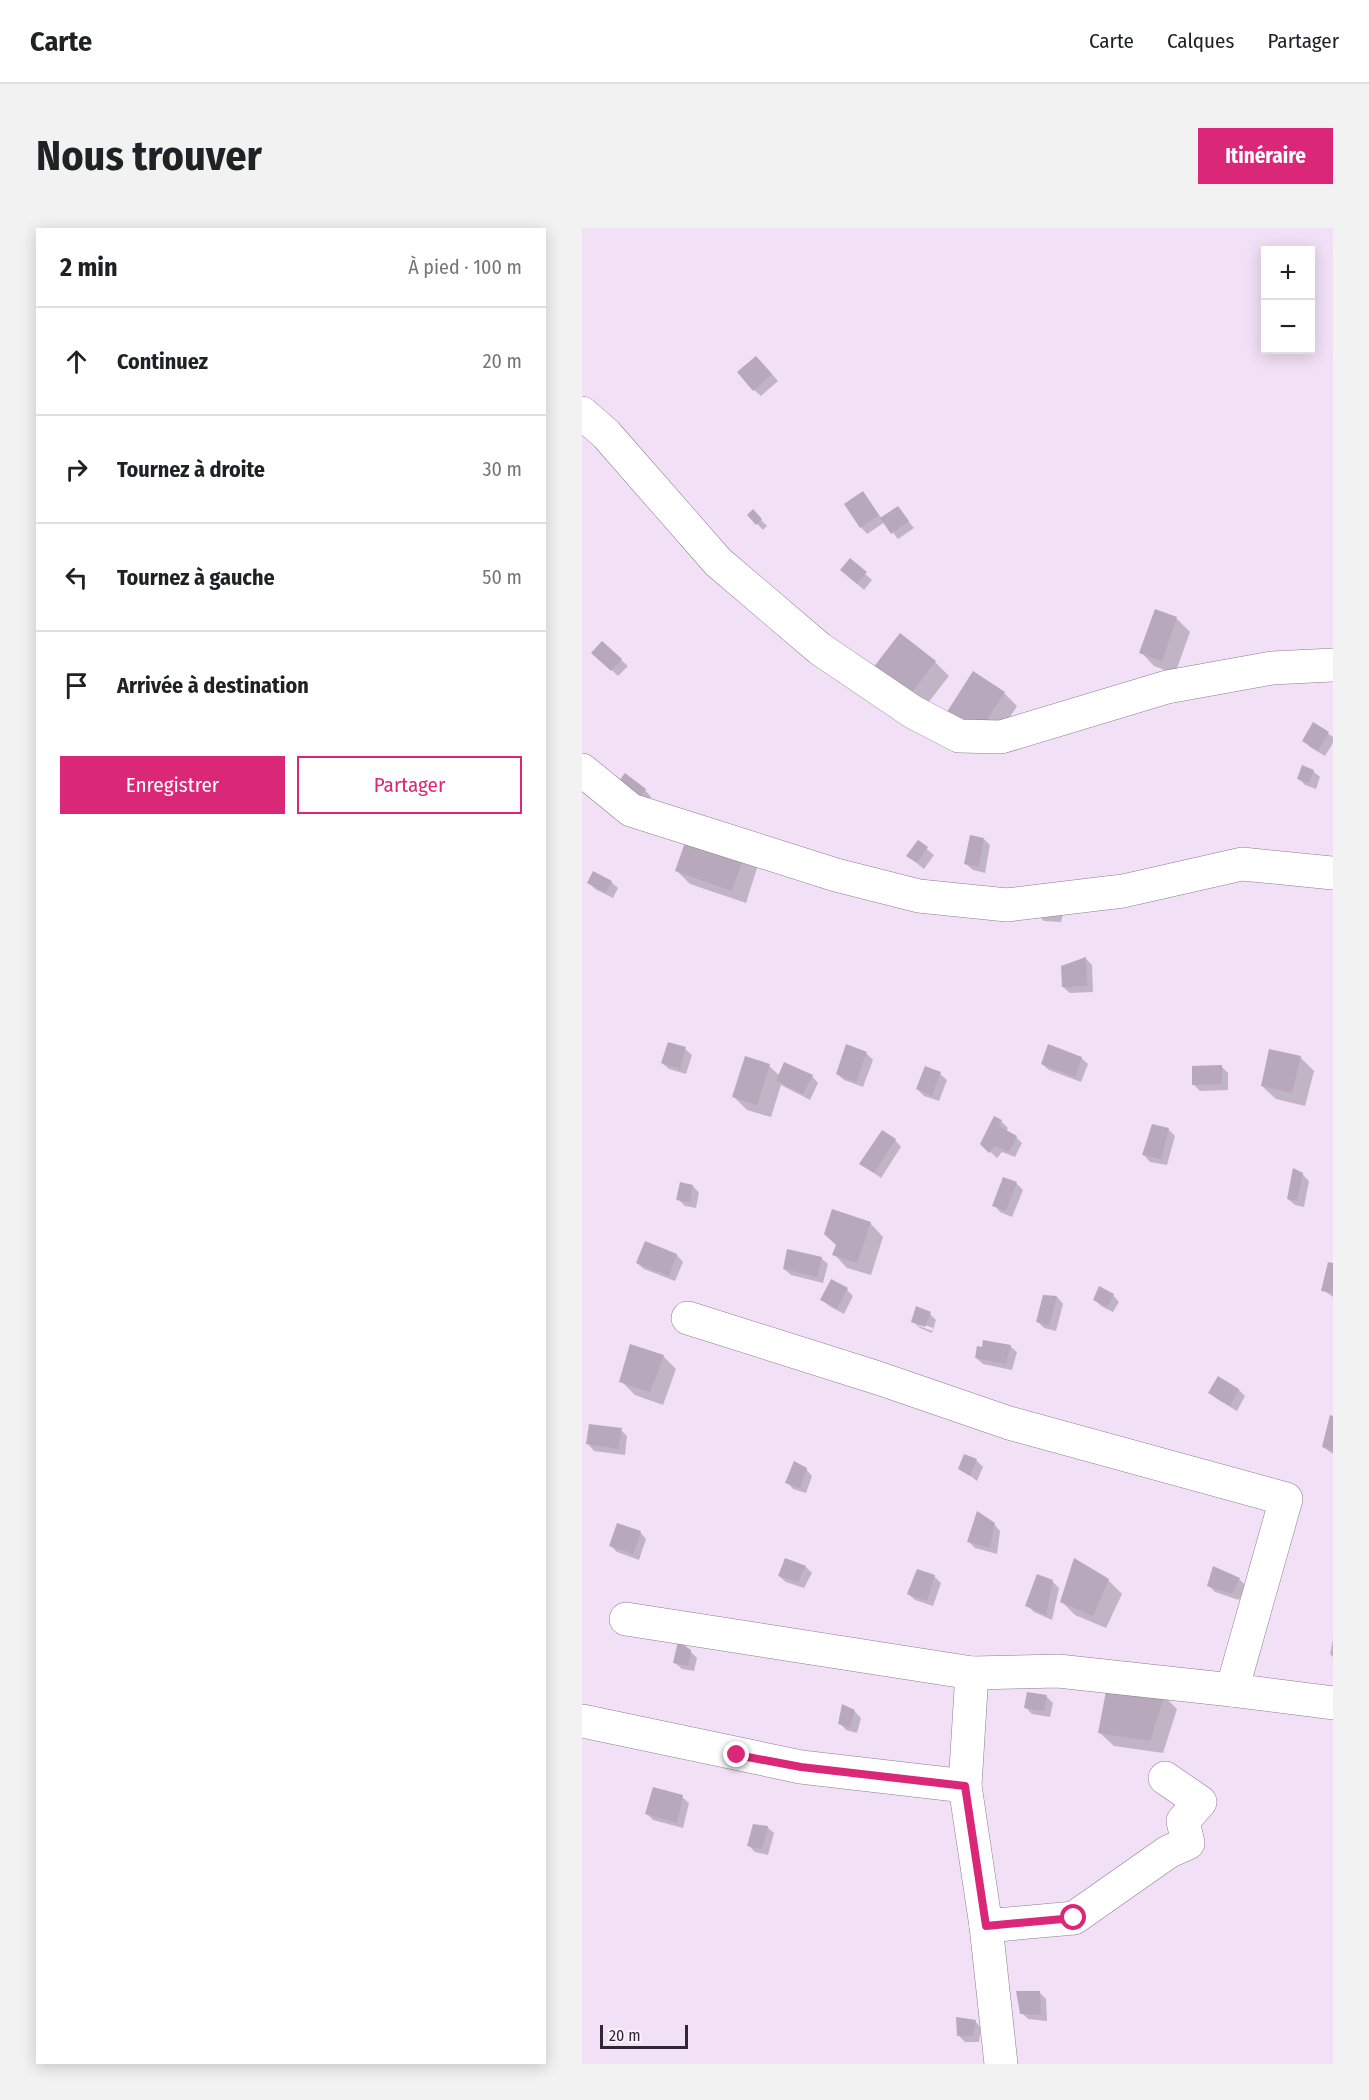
<!DOCTYPE html>
<html lang="fr">
<head>
<meta charset="utf-8">
<style>
	body { margin:0; font-family:"Fira Sans Condensed",sans-serif; background:#f2f2f2; color:#202124 }
	.controls { position:absolute; right:18px; top:18px; display:grid; overflow:hidden; border-radius:0px; box-shadow:0 3px 15px #0003 }
	.controls button { width:54px; height:54px; display:grid; place-items:center; padding:0; border:0; border-bottom:2px solid #e0e0e0; background:#fff; color:#202124; font:30px sans-serif }
	.scale { position:absolute; left:18px; bottom:15px; width:88px; box-sizing:border-box; padding-left:6px; border:3px solid #2f2830; border-top:0; font-size:16px; line-height:21px; white-space:nowrap; color:#2f2830; -webkit-text-stroke:4px #fbf1fe; paint-order:stroke }
	.stop { position:absolute; width:18px; height:18px; margin:-14px; border:4px solid #db2777; border-radius:50%; background:#fff }
	.stop.end { background:#db2777; border-color:#fff; box-shadow:0 2px 6px #0008 }
	.list { margin:0; padding:0; list-style:none }
	h2 { display:flex; justify-content:space-between; align-items:center; height:78px; margin:0; padding:0 24px; font-size:26px }
	h2 small { font-size:20px; font-weight:400; color:#757577 }
	.list li { display:grid; grid-template-columns:39px 1fr auto; gap:18px; align-items:center; box-sizing:border-box; height:108px; padding:0 24px; border-top:2px solid #e0e0e0 }
	.list b { display:block; font-size:22px; white-space:nowrap }
	.list em { font-size:20px; font-style:normal; color:#757577 }
	.actions { display:flex; gap:12px; padding:18px 24px }
	.actions a { flex:1; padding:14px 0; border:2px solid #db2777; border-radius:0px; text-align:center; font-size:21px; color:#db2777 }
	.actions .main { background:#db2777; color:#fff }
	.icon { flex:none; width:33px; height:33px; fill:none; stroke:currentColor; stroke-width:2; stroke-linecap:round; stroke-linejoin:round }
	.map { position:relative; flex:none; width:751px; height:1836px; overflow:hidden; border-radius:0px }
	header { display:flex; align-items:center; gap:36px; box-sizing:border-box; height:84px; padding:0 30px; background:#fff; border-bottom:2px solid #e0e0e0 }
	header strong { font-size:28px }
	nav { display:flex; gap:33px; margin-inline-start:auto; font-size:21px }
	.intro { display:flex; align-items:center; justify-content:space-between; box-sizing:border-box; height:144px; padding:0 36px }
	h1 { margin:0; font-size:42px }
	.button { padding:15px 27px; border-radius:0px; background:#db2777; color:#fff; font-size:21px; font-weight:700 }
	main { display:flex; gap:36px; padding:0 36px }
	aside { flex:1; background:#fff; border-radius:0px; box-shadow:0 3px 15px #0003 }
	.map>svg:first-child { display:block }
</style>
</head>
<body>
<header>
<strong>Carte</strong>
<nav><a>Carte</a><a>Calques</a><a>Partager</a></nav>
</header>
<div class="intro"><h1>Nous trouver</h1><a class="button">Itinéraire</a></div>
<main>
<aside>
<h2>2 min<small>À pied · 100 m</small></h2>
<ul class="list">
<li><svg class="icon" aria-label="ahead" viewBox="0 0 24 24"><path d="M12 20V5M6 11l6-6 6 6"/></svg><div><b>Continuez</b></div><em>20 m</em></li>
<li><svg class="icon" aria-label="right" viewBox="0 0 24 24"><path d="M7 20v-9h11M14 6l5 5-5 5"/></svg><div><b>Tournez à droite</b></div><em>30 m</em></li>
<li><svg class="icon" aria-label="left" viewBox="0 0 24 24"><path d="M17 20v-9H6M10 6l-5 5 5 5"/></svg><div><b>Tournez à gauche</b></div><em>50 m</em></li>
<li><svg class="icon" aria-label="arrive" viewBox="0 0 24 24"><path d="M6 21V4h12l-3 4 3 4H6"/></svg><div><b>Arrivée à destination</b></div></li>
</ul>
<div class="actions"><a class="main">Enregistrer</a><a>Partager</a></div>
</aside>
<div class="map">
<svg width="751" height="1836" viewBox="0 0 751 1836">
	<rect width="100%" height="100%" fill="#f2e1f6"/>
	<g fill="#0003" fill-rule="evenodd">
		<path d="M181 136 196 153 179 168 172 162Z"/>
		<path d="M281 265 300 291 316 280 332 300 316 311 303 294 285 306 279 299Z"/>
		<path d="M171 283 185 298 181 302 167 287Z"/>
		<path d="M268 332 290 352 282 362 266 348Z"/>
		<path d="M574 383 595 391 608 404 593 446 572 438 559 424Z"/>
		<path d="M319 407 354 435 367 448 338 485 303 458Z"/>
		<path d="M20 415 46 438 36 448 11 424Z"/>
		<path d="M422 465 435 478 411 516 367 484Z"/>
		<path d="M732 496 751 509V515L743 528 728 519 722 513Z"/>
		<path d="M731 543 738 549 734 561 723 557 717 551Z"/>
		<path d="M31 562H63L69 569 57 584Z"/>
		<path d="M108 605 176 637 164 675 108 656 95 643Z"/>
		<path d="M402 611 408 617 403 645 391 642 384 636Z"/>
		<path d="M336 614 352 627 342 641 326 628Z"/>
		<path d="M29 654 36 660 31 670 13 661 7 655Z"/>
		<path d="M485 667 479 694 462 693 455 687Z"/>
		<path d="M503 730 510 737 511 764 488 765 481 759Z"/>
		<path d="M103 821 110 827 104 846 87 841 80 835Z"/>
		<path d="M284 825 291 832 281 859 262 852 255 846Z"/>
		<path d="M718 829 732 843 723 878 694 871 680 858Z"/>
		<path d="M499 830 506 836 499 854 467 842 460 836Z"/>
		<path d="M187 838 198 848H230L236 855 228 872 199 857 189 889 165 882 152 869Z"/>
		<path d="M640 839 646 845V862L618 863 611 856Z"/>
		<path d="M358 846 365 852 357 873 342 868 335 861Z"/>
		<path d="M419 893 426 900 424 904 434 909 440 915 433 929 420 924 415 930 400 916Z"/>
		<path d="M571 898 587 902 593 908 585 937 568 934 562 927Z"/>
		<path d="M313 912 319 919 299 950 279 936Z"/>
		<path d="M720 946 727 953 722 979 713 977 706 971Z"/>
		<path d="M434 955 441 962 430 989 418 984 412 977Z"/>
		<path d="M111 958 117 965 114 980 103 978 96 971Z"/>
		<path d="M288 995 301 1009 289 1047 265 1040 252 1026Z"/>
		<path d="M95 1027 101 1034 93 1053 62 1041 55 1035Z"/>
		<path d="M239 1030 246 1036 241 1055 209 1047 202 1041Z"/>
		<path d="M751 1037V1069L741 1062Z"/>
		<path d="M265 1062 271 1068 262 1086 247 1078 240 1072Z"/>
		<path d="M531 1067 537 1074 531 1084 519 1078 512 1071Z"/>
		<path d="M463 1068 475 1069 481 1076 474 1103 462 1100 456 1094Z"/>
		<path d="M348 1086 354 1092 350 1105 338 1100 331 1093ZM337 1095 351 1100 350 1103 337 1098Z"/>
		<path d="M428 1118 435 1124 430 1142 401 1136 394 1130Z"/>
		<path d="M81 1128 94 1141 81 1177 53 1167 39 1153Z"/>
		<path d="M636 1150 657 1162 663 1168 655 1183 635 1171 628 1165Z"/>
		<path d="M751 1189V1226L741 1219Z"/>
		<path d="M39 1202 45 1208 43 1227 12 1223 6 1216Z"/>
		<path d="M394 1232 401 1239 395 1253 378 1240Z"/>
		<path d="M224 1241 230 1248 224 1265 211 1261 205 1254Z"/>
		<path d="M412 1296 418 1303 415 1326 393 1320 386 1313Z"/>
		<path d="M58 1304 64 1311 57 1332 35 1324 29 1318Z"/>
		<path d="M203 1331 224 1339 230 1345 222 1360 204 1354 197 1348Z"/>
		<path d="M632 1341 658 1352 664 1358 657 1372 633 1364 627 1358Z"/>
		<path d="M352 1348 359 1355 351 1378 333 1372 326 1366Z"/>
		<path d="M526 1352 540 1366 524 1400 493 1387 479 1373Z"/>
		<path d="M470 1353 477 1360 470 1392 452 1384 445 1377Z"/>
		<path d="M751 1411V1429L748 1426Z"/>
		<path d="M108 1423 115 1430 112 1443 100 1441 93 1435Z"/>
		<path d="M464 1468 471 1475 468 1489 450 1486 444 1480Z"/>
		<path d="M582 1468 595 1481 581 1525 532 1518 518 1505Z"/>
		<path d="M272 1483 279 1490 275 1505 264 1502 258 1495Z"/>
		<path d="M100 1569 107 1575 101 1600 71 1592 65 1586Z"/>
		<path d="M185 1599 192 1605 186 1627 173 1624 167 1618Z"/>
		<path d="M457 1764 464 1771 465 1793 446 1791 440 1785Z"/>
		<path d="M393 1793 399 1800 397 1814H383L376 1807Z"/>
	</g>
	<g fill="#b8a8bc">
		<path d="M174 128 190 146 171 163 155 144Z"/>
		<path d="M281 263 297 287 278 300 262 276Z"/>
		<path d="M316 278 327 293 309 306 298 290Z"/>
		<path d="M171 281 180 291 174 297 165 287Z"/>
		<path d="M268 330 285 344 275 356 258 342Z"/>
		<path d="M573 381 595 389 580 433 557 425Z"/>
		<path d="M318 405 354 433 323 473 287 445Z"/>
		<path d="M20 413 40 431 29 443 9 425Z"/>
		<path d="M391 443 423 464 397 504 365 484Z"/>
		<path d="M731 494 747 504 736 523 720 513Z"/>
		<path d="M720 537 732 542 727 555 715 551Z"/>
		<path d="M43 545 64 561 50 579 29 563Z"/>
		<path d="M107 603 164 622 150 663 93 643Z"/>
		<path d="M388 607 402 610 397 639 382 636Z"/>
		<path d="M336 612 346 619 335 635 324 628Z"/>
		<path d="M11 643 30 653 24 665 5 655Z"/>
		<path d="M504 729 505 758 480 759 479 738Z"/>
		<path d="M86 814 104 819 98 841 79 835Z"/>
		<path d="M264 816 285 824 274 854 254 846Z"/>
		<path d="M466 816 500 829 493 849 459 836Z"/>
		<path d="M687 821 719 828 710 865 679 858Z"/>
		<path d="M163 828 188 836 175 877 150 869Z"/>
		<path d="M202 834 231 847 221 866 194 853Z"/>
		<path d="M640 837V856L610 857V838Z"/>
		<path d="M343 838 359 844 350 868 334 861Z"/>
		<path d="M412 888 420 892 417 898 435 908 427 924 413 918 407 925 398 916Z"/>
		<path d="M570 896 587 900 579 931 560 927Z"/>
		<path d="M300 902 314 911 292 945 277 936Z"/>
		<path d="M711 940 721 945 715 973 705 971Z"/>
		<path d="M421 949 435 954 424 983 410 978Z"/>
		<path d="M98 954 111 957 108 974 94 972Z"/>
		<path d="M250 981 289 994 275 1035 250 1027 254 1017 242 1006Z"/>
		<path d="M63 1013 95 1026 87 1048 54 1035Z"/>
		<path d="M205 1021 240 1029 235 1049 201 1041Z"/>
		<path d="M746 1034 751 1035V1065L739 1063Z"/>
		<path d="M249 1051 266 1060 255 1080 238 1072Z"/>
		<path d="M517 1058 532 1066 525 1079 511 1072Z"/>
		<path d="M461 1067 475 1068 467 1098 454 1094Z"/>
		<path d="M334 1078 349 1084 343 1099 329 1094Z"/>
		<path d="M401 1112 429 1117 424 1136 393 1130 395 1118 400 1119Z"/>
		<path d="M48 1116 82 1127 68 1164 37 1154Z"/>
		<path d="M636 1148 657 1161 648 1178 626 1165Z"/>
		<path d="M748 1187 751 1188V1222L740 1219Z"/>
		<path d="M7 1196 40 1200 36 1221 4 1216Z"/>
		<path d="M382 1226 395 1231 388 1248 376 1241Z"/>
		<path d="M212 1233 225 1240 218 1260 203 1255Z"/>
		<path d="M395 1283 413 1295 408 1320 385 1314Z"/>
		<path d="M35 1295 59 1303 51 1326 27 1318Z"/>
		<path d="M203 1330 224 1338 216 1354 196 1348Z"/>
		<path d="M492 1330 527 1351 511 1388 478 1374Z"/>
		<path d="M631 1338 658 1350 650 1366 625 1358Z"/>
		<path d="M335 1341 353 1347 345 1373 325 1366Z"/>
		<path d="M455 1346 471 1352 464 1387 443 1378Z"/>
		<path d="M96 1413 109 1422 106 1438 91 1435Z"/>
		<path d="M526 1453 583 1467 568 1513 516 1505Z"/>
		<path d="M445 1464 465 1467 462 1483 442 1480Z"/>
		<path d="M260 1476 273 1482 268 1500 256 1496Z"/>
		<path d="M71 1559 101 1567 95 1595 63 1586Z"/>
		<path d="M171 1596 186 1598 180 1621 165 1618Z"/>
		<path d="M434 1763H458L459 1787 438 1786Z"/>
		<path d="M374 1789 394 1792 391 1808H375Z"/>
	</g>
	<g fill="none" stroke-linecap="round" stroke-linejoin="round">
		<defs>
			<g id="minor">
				<path d="M0 185 24 206 136 334 238 421 331 484 377 508 419 509 585 459 690 440 751 437"/>
				<path d="M0 542 49 582 254 647 337 668 425 677 541 663 660 636 751 645"/>
				<path d="M106 1090 296 1150 427 1195 704 1271 650 1462"/>
				<path d="M44 1391 390 1445 476 1443 650 1462 751 1475"/>
				<path d="M390 1445 383 1558 404 1698 492 1690 586 1624 606 1615 601 1593 618 1574 583 1550"/>
				<path d="M0 1493 219 1539 383 1558"/>
				<path d="M404 1698 419 1836"/>
			</g>
		</defs>
		<use href="#minor" stroke="#8b7c8f" stroke-width="34"/>
		<use href="#minor" stroke="#fff" stroke-width="33"/>
	</g>
	<g fill="none" stroke-linecap="round" stroke-linejoin="round">
		<path stroke="#db2777" stroke-width="8" d="M155 1527 219 1539 383 1558 404 1698 492 1690"/>
	</g>
</svg>
<div class="controls">
<button>+</button>
<button>−</button>
</div>
<div class="scale">20 m</div>
<div class="stop" style="left:492px;top:1690px"></div>
<div class="stop end" style="left:155px;top:1527px"></div>
</div>
</main>
</body>
</html>
